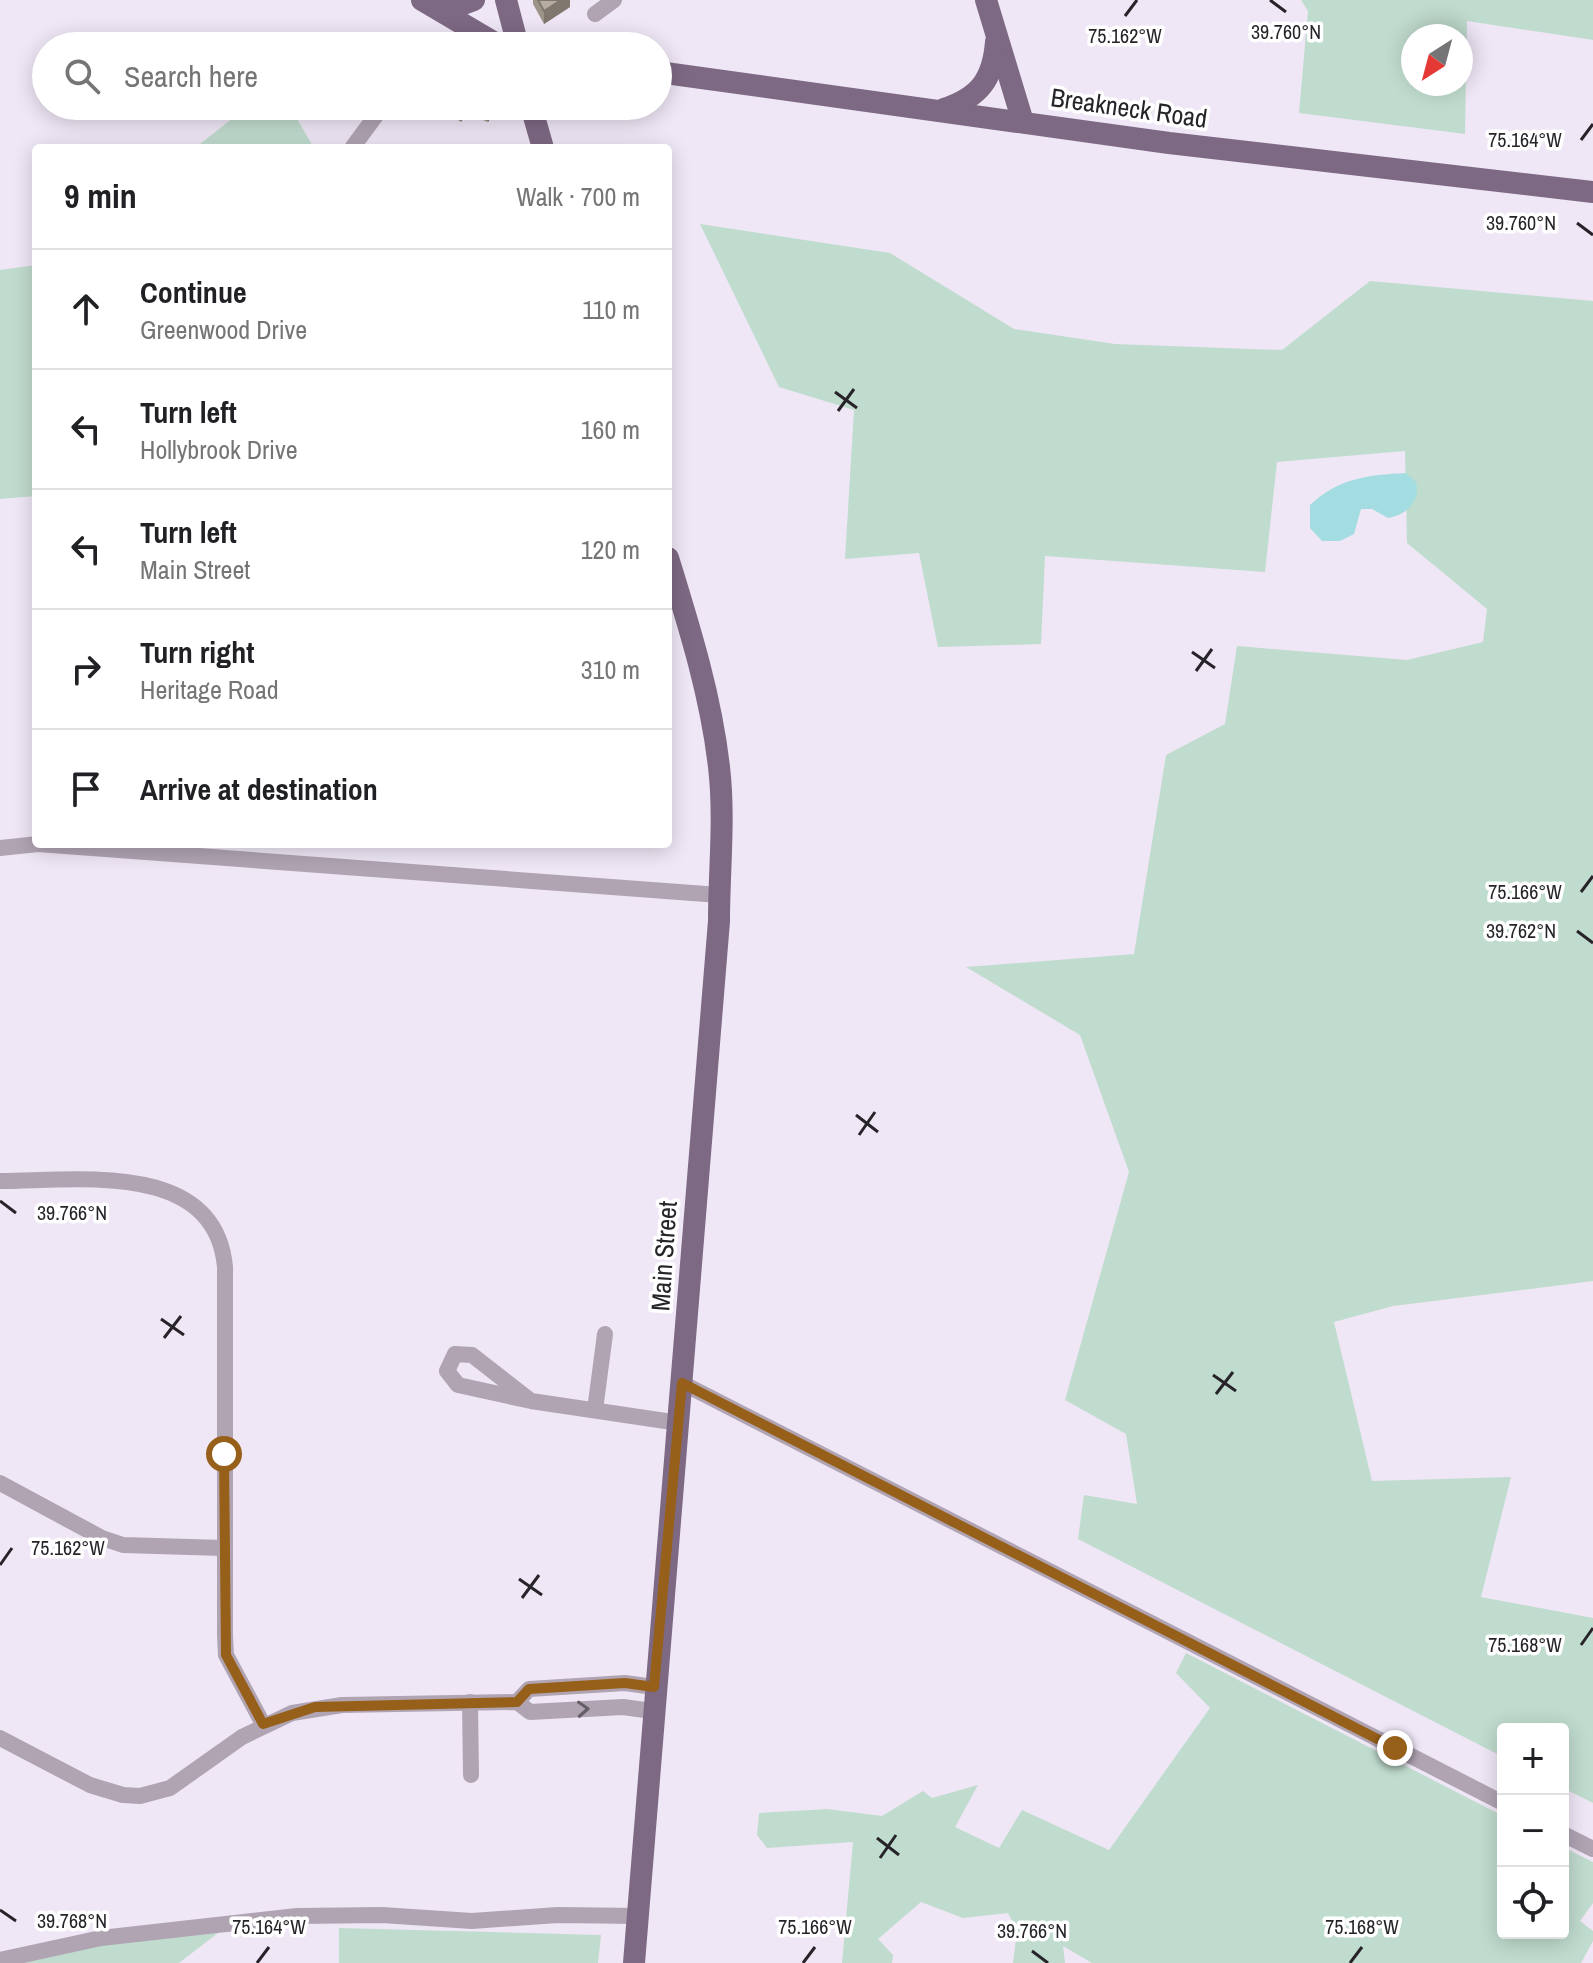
<!DOCTYPE html>
<html lang="en">
<head>
<meta charset="utf-8">
<style>
	body { margin:0; font-family:"Archivo Narrow",sans-serif; background:#f2f2f2; color:#202124 }
	.controls { position:absolute; right:24px; bottom:24px; display:grid; overflow:hidden; border-radius:8px; box-shadow:0 4px 20px #0003 }
	.controls button { width:72px; height:72px; display:grid; place-items:center; padding:0; border:0; border-bottom:2px solid #e0e0e0; background:#fff; color:#202124; font:40px sans-serif }
	.compass { position:absolute; left:1401px; top:24px; width:72px; height:72px; border-radius:50%; background:#fff; box-shadow:0 4px 20px #0003; rotate:216deg }
	.stop { position:absolute; width:24px; height:24px; margin:-18px; border:6px solid #97601a; border-radius:50%; background:#fff }
	.stop.end { background:#97601a; border-color:#fff; box-shadow:0 2px 8px #0008 }
	.list { margin:0; padding:0; list-style:none }
	h2 { display:flex; justify-content:space-between; align-items:center; height:104px; margin:0; padding:0 32px; font-size:34px }
	h2 small { font-size:26px; font-weight:400; color:#757577 }
	.list li { display:grid; grid-template-columns:52px 1fr auto; gap:24px; align-items:center; box-sizing:border-box; height:120px; padding:0 32px; border-top:2px solid #e0e0e0 }
	.list b { display:block; font-size:30px; white-space:nowrap }
	.list p { margin:0; font-size:26px; white-space:nowrap; color:#757577 }
	.list em { font-size:26px; font-style:normal; color:#757577 }
	.icon { flex:none; width:44px; height:44px; fill:none; stroke:currentColor; stroke-width:2; stroke-linecap:round; stroke-linejoin:round }
	.map { position:relative; flex:none; width:1593px; height:1963px; overflow:hidden }
	.search { position:absolute; background:#fff; box-shadow:0 4px 20px #0003; left:32px; top:32px; width:640px; height:88px; display:flex; align-items:center; gap:20px; box-sizing:border-box; padding:0 28px; border-radius:44px; color:#757577; font-size:30px }
	.panel { position:absolute; background:#fff; box-shadow:0 4px 20px #0003; left:32px; top:144px; width:640px; height:704px; border-radius:8px }
	.map>svg:first-child { display:block }
</style>
</head>
<body>
<div class="map">
<svg width="1593" height="1963" viewBox="0 0 1593 1963">
	<rect width="100%" height="100%" fill="#efe7f6"/>
	<g fill="#c0dcce" fill-rule="evenodd">
		<path d="M1301 0H1593V40L1467 21 1465 134 1299 113 1308 11ZM1461 36V84H1413V36Z"/>
		<path d="M248 106H300L297 119 314 148H195Z"/>
		<path d="M700 224 890 253 1014 329 1115 344 1282 350 1370 281 1593 301V1281L1393 1306 1334 1322 1372 1481 1511 1477 1481 1597 1593 1618V1803L1563 1788V1729H1503V1757L1078 1539 1084 1495 1137 1504 1126 1434 1065 1400 1129 1172 1080 1035 966 967 1134 954 1166 755 1225 724 1237 646 1407 660 1483 642 1487 609 1407 543 1405 451 1277 462 1265 572 1045 556 1041 644 938 647 919 553 845 559 854 410 779 387Z"/>
		<path d="M36 265V496L0 499V270Z"/>
		<path d="M1186 1653 1503 1816V1933H1563V1847L1593 1862V1903L1580 1921 1593 1931V1941L1581 1963H1092L1063 1946 1065 1963H1013L1017 1931 1008 1913 963 1918 921 1902 878 1939 893 1955 892 1963H842L853 1842 767 1848 757 1835 759 1813 827 1809 882 1816 923 1791 932 1798 978 1785 955 1827 999 1848 1022 1810 1109 1850 1210 1708 1176 1673Z"/>
		<path d="M339 1928 601 1935 598 1963H339Z"/>
		<path d="M218 1933 179 1963H0V1955Z"/>
	</g>
	<path fill="#a4dde1" d="M1406 473 1416 482C1421 502 1406 515 1388 518L1372 509H1361L1354 534 1340 541H1322L1310 528V505C1339 478 1367 475 1406 473Z"/>
	<g fill="none" stroke-linecap="round" stroke-linejoin="round">
		<g stroke="#b0a4b3" stroke-width="16">
			<path d="M595 14 614 0"/>
			<path d="M352 148 383 106"/>
			<path d="M0 848 38 844 719 895"/>
			<path d="M0 1181C75 1181 215 1159 225 1267V1636L226 1655 263 1724"/>
			<path d="M682 1383 1503 1803"/>
			<path d="M531 1401 472 1355 455 1354 447 1371 458 1385 531 1401 679 1423"/>
			<path d="M595 1410 605 1334"/>
			<path d="M0 1483 102 1538 123 1545 223 1548"/>
			<path d="M470 1702 471 1775"/>
			<path d="M517 1702 529 1689 625 1683 654 1687"/>
			<path d="M0 1738 90 1785 123 1795 140 1796 170 1788 242 1737 292 1713 342 1705 517 1702 530 1712 623 1707 652 1711"/>
			<path d="M1563 1834 1593 1849"/>
			<path d="M0 1960 101 1938 297 1916 382 1915 472 1921 558 1915 638 1916"/>
		</g>
		<g stroke="#7e6984" stroke-width="22">
			<path d="M422 0 500 46"/>
			<path d="M506 0 518 46"/>
			<path d="M986 0 1023 122"/>
			<path d="M433 6H458L474 0"/>
			<path d="M658 72 1169 143 1593 192"/>
			<path d="M531 106 543 148"/>
			<path d="M944 109C980 97 993 79 996 42"/>
			<path d="M634 1963C664 1616 689 1268 719 921 719 870 725 818 719 767 711 696 689 626 668 558"/>
		</g>
	</g>
	<g fill="#9d9489">
		<path d="M533 0H570V7L544 24 533 4Z"/>
		<path d="M437 106H498L488 122 466 113 461 122Z"/>
	</g>
	<g fill="#80786f">
		<path d="M561 0H570V7L544 24V11Z"/>
		<path d="M463 106H466V113L461 122V109Z"/>
		<path d="M490 106H498L488 122V109Z"/>
	</g>
	<path fill="#b7ac9f" stroke="#80786f" stroke-width="2" d="M538 0H561L544 11Z"/>
	<defs><path id="oneway-chevron" d="M-2-3.5L2.5 0L-2 3.5" fill="none" stroke-width="1.6" stroke-linecap="round" stroke-linejoin="round" transform="scale(2)"/></defs>
	<use stroke="#655e67" href="#oneway-chevron" transform="translate(583 1709) rotate(-3)"/>
	<g fill="none" stroke-linecap="round" stroke-linejoin="round">
		<path stroke="#97601a" stroke-width="10" d="M224 1454 226 1655 263 1724 315 1707 517 1702 529 1689 625 1683 654 1687 682 1383 1395 1748"/>
	</g>
	<path fill="none" stroke="#272429" stroke-width="3" d="M1270 0 1286 12M1125 16 1137 0M1581 140 1593 124M1577 223 1593 235M835 392 857 408M838 411 854 389M1192 652 1215 668M1196 671 1212 649M1581 892 1593 876M1577 931 1593 943M856 1115 878 1132M859 1135 875 1112M0 1201 16 1213M161 1319 184 1335M164 1338 181 1316M1213 1375 1236 1391M1216 1394 1233 1372M0 1565 12 1548M519 1579 542 1595M522 1598 539 1575M1581 1645 1593 1628M877 1838 899 1855M880 1858 896 1835M0 1910 16 1921M1032 1951 1048 1963M257 1963 269 1947M803 1963 815 1947M1350 1963 1362 1947"/>
	<g text-anchor="middle" stroke-width="7" stroke-linejoin="round" paint-order="stroke">
		<g font-size="26" fill="#272429" stroke="#fff">
			<text transform="translate(1129 108) rotate(8)" y="9">Breakneck Road</text>
			<text transform="translate(664 1256) rotate(-86)" y="9">Main Street</text>
		</g>
	</g>
	<g font-size="20" text-anchor="middle" fill="#272429" stroke="#fff" stroke-width="7" stroke-linejoin="round" paint-order="stroke">
		<text x="1286" y="39">39.760°N</text>
		<text x="1125" y="43">75.162°W</text>
		<text x="1525" y="147">75.164°W</text>
		<text x="1521" y="230">39.760°N</text>
		<text x="1525" y="899">75.166°W</text>
		<text x="1521" y="938">39.762°N</text>
		<text x="72" y="1220">39.766°N</text>
		<text x="68" y="1555">75.162°W</text>
		<text x="1525" y="1652">75.168°W</text>
		<text x="72" y="1928">39.768°N</text>
		<text x="269" y="1934">75.164°W</text>
		<text x="815" y="1934">75.166°W</text>
		<text x="1362" y="1934">75.168°W</text>
		<text x="1032" y="1938">39.766°N</text>
	</g>
</svg>
<div class="controls">
<button>+</button>
<button>−</button>
<button><svg class="icon" aria-label="locate" viewBox="0 0 24 24"><circle cx="12" cy="12" r="6"/><path d="M12 2v4M12 18v4M2 12h4M18 12h4"/></svg></button>
</div>
<svg class="compass" viewBox="-18 -18 36 36"><path d="M0-13l5 13h-10z" fill="#e53935"/><path d="M0 13l5-13h-10z" fill="#757577"/></svg>
<div class="stop" style="left:224px;top:1454px"></div>
<div class="stop end" style="left:1395px;top:1748px"></div>
<div class="search"><svg class="icon" aria-label="search" viewBox="0 0 24 24"><circle cx="10" cy="10" r="6"/><path d="M15 15l6 6"/></svg>Search here</div>
<section class="panel">
<h2>9 min<small>Walk · 700 m</small></h2>
<ul class="list">
<li><svg class="icon" aria-label="ahead" viewBox="0 0 24 24"><path d="M12 20V5M6 11l6-6 6 6"/></svg><div><b>Continue</b><p>Greenwood Drive</p></div><em>110 m</em></li>
<li><svg class="icon" aria-label="left" viewBox="0 0 24 24"><path d="M17 20v-9H6M10 6l-5 5 5 5"/></svg><div><b>Turn left</b><p>Hollybrook Drive</p></div><em>160 m</em></li>
<li><svg class="icon" aria-label="left" viewBox="0 0 24 24"><path d="M17 20v-9H6M10 6l-5 5 5 5"/></svg><div><b>Turn left</b><p>Main Street</p></div><em>120 m</em></li>
<li><svg class="icon" aria-label="right" viewBox="0 0 24 24"><path d="M7 20v-9h11M14 6l5 5-5 5"/></svg><div><b>Turn right</b><p>Heritage Road</p></div><em>310 m</em></li>
<li><svg class="icon" aria-label="arrive" viewBox="0 0 24 24"><path d="M6 21V4h12l-3 4 3 4H6"/></svg><div><b>Arrive at destination</b></div></li>
</ul>
</section>
</div>
</body>
</html>
